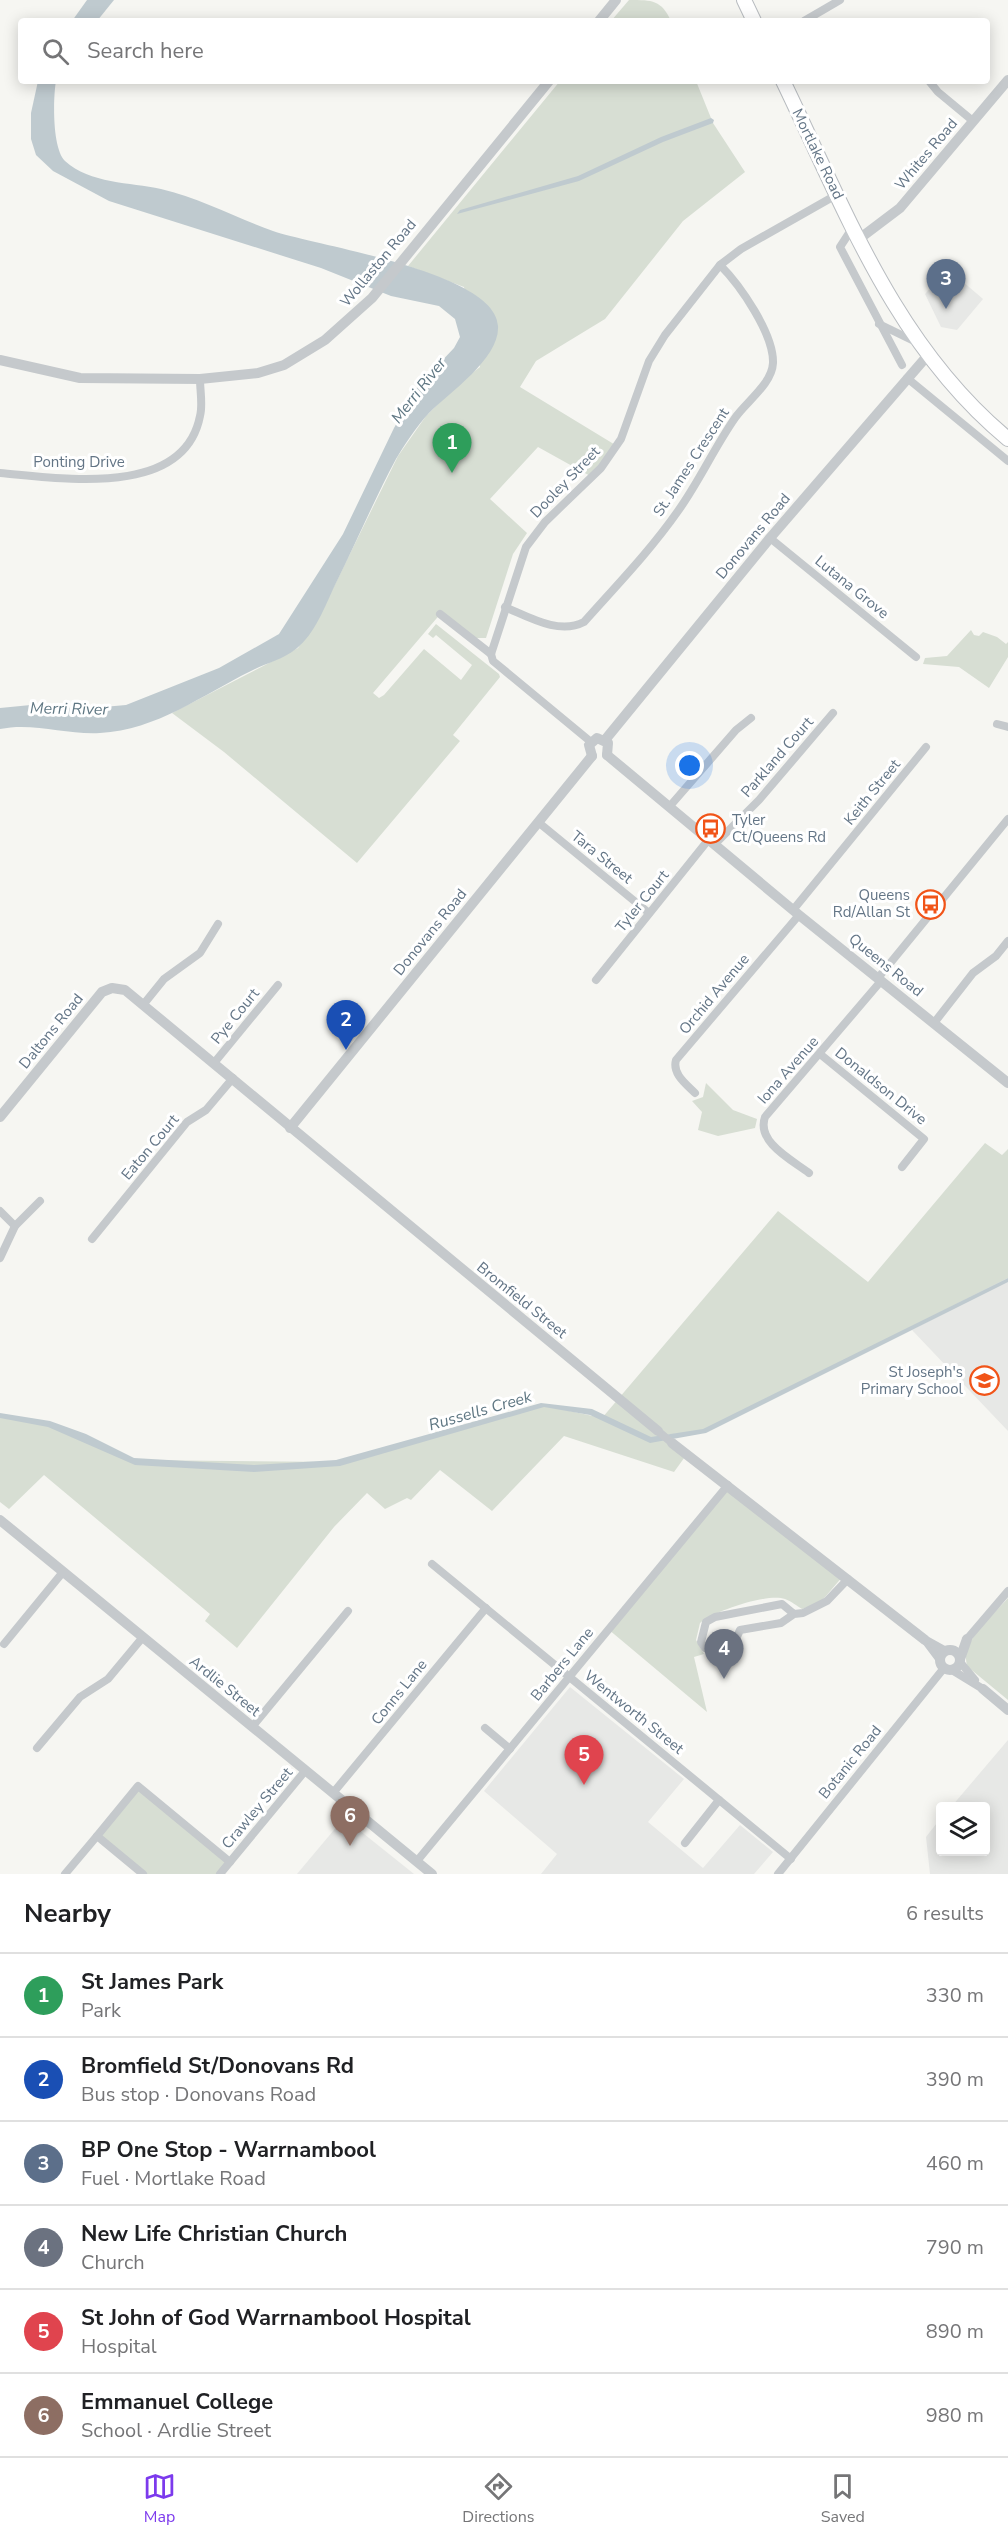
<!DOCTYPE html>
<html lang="en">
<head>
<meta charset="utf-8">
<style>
	body { margin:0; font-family:"Nunito Sans",sans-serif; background:#f6f6f6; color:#202124 }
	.controls { position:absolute; right:18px; bottom:18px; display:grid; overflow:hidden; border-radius:6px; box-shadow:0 3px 15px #0003 }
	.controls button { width:54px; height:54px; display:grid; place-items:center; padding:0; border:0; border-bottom:2px solid #e0e0e0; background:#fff; color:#202124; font:30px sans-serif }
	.you { position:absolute; left:690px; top:766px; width:21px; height:21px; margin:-15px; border:4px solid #fff; border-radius:50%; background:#1a73e8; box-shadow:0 0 0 9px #1a73e833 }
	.badge { display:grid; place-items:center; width:39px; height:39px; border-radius:50%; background:#7c3aed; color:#fff; font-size:20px; font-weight:700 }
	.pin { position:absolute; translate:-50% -50px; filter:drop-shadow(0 2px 3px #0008) }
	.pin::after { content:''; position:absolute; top:32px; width:21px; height:18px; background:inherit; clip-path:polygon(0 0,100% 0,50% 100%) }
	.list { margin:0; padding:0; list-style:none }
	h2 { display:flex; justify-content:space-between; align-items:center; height:78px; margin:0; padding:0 24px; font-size:26px }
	h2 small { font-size:20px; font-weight:400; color:#757577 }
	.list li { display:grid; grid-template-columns:39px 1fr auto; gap:18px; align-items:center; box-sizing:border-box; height:84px; padding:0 24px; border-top:2px solid #e0e0e0 }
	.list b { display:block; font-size:22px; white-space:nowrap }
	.list p { margin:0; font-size:20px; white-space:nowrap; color:#757577 }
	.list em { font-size:20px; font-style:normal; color:#757577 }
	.icon { flex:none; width:33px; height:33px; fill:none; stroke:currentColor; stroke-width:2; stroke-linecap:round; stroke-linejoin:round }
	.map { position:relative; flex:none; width:1008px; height:1874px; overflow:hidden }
	.search { position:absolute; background:#fff; box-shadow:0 3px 15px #0003; left:18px; right:18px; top:18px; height:66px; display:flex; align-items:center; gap:15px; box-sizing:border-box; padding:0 21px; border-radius:6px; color:#757577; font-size:22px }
	.sheet { height:582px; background:#fff }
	nav { display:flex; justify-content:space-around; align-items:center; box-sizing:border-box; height:84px; border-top:2px solid #e0e0e0; background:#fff; font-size:16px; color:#757577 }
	nav a { display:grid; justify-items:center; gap:3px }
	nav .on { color:#7c3aed }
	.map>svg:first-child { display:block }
</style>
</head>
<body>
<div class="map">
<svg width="1008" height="1874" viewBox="0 0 1008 1874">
	<rect width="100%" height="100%" fill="#f6f6f2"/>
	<g fill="#e7e8e6">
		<path d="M948 269 983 299 957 330 941 327 925 294Z"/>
		<path d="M1008 1280V1431L912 1330Z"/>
		<path d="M570 1687 684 1779 648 1822 703 1868 740 1825 773 1852 754 1874H541L557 1854 484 1791Z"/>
		<path d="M1008 1740V1874H930L926 1837 940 1819V1852H986V1806H952Z"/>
		<path d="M344 1818 414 1874H297Z"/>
	</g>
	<g fill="#d7ded3">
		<path d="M629 0C653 0 661 0 671 21H611Z"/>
		<path d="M560 81H696L713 123 745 172 683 221 605 319 536 361 520 387 617 446 592 477 538 447 490 499 527 533 513 554 486 638H474L442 612 373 693 379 698 384 695 424 649 461 680 472 665 436 635 433 638 428 634 436 624 499 674 500 677 453 735 460 741 357 863 224 752 172 713 298 648 317 621 398 456 426 416 460 382 480 367 464 287 408 266Z"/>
		<path d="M971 630 974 635 979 636 983 632 997 637 1006 644 1008 642V657L989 688 959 667 923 664 925 658 947 656Z"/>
		<path d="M706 1083 733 1110 757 1119 755 1128 718 1136 698 1130 702 1112 692 1101 703 1097Z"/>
		<path d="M985 1143 1002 1155 1008 1149V1278L704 1431 664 1435 687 1454 674 1472 564 1436 492 1511 440 1470 411 1500 407 1498 385 1509 367 1493 334 1527 237 1648 205 1621 210 1614 44 1475 9 1509 0 1502V1415L49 1423 132 1460 337 1462 542 1405 602 1418 778 1211 868 1282Z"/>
		<path d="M728 1485 843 1576 820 1603 802 1609C797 1606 791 1601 785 1599 767 1593 715 1611 700 1623L696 1640 704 1654 694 1657 707 1712 608 1629Z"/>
		<path d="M1008 1598V1700L968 1667C957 1643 994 1615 1008 1598Z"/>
		<path d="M138 1786 230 1862 220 1874H143L97 1836Z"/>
	</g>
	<g fill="#bfcacf">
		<path d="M87 0H114L97 21H72Z"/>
		<path d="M38 81H56C53 98 52 148 65 161 90 184 130 182 161 189 200 198 236 218 273 231 317 246 496 272 498 326 500 358 450 392 429 413 417 426 405 444 396 459 374 500 356 543 335 585 325 606 315 634 296 649 282 660 266 663 251 671 202 695 157 730 100 733 67 735 33 722 0 729V708L41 704 81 709 126 705 219 668 279 634 343 534 394 428 418 386 454 348 460 337 455 319 439 306 391 296 321 268 109 201 53 171 36 155 31 139V113Z"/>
		<path d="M711 118 714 120 713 123 663 142 579 181 457 214 460 210 578 176 661 137Z"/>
		<path d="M1008 1278V1282L706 1433 650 1443 590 1415 544 1407 340 1466 254 1472 135 1465 48 1427 0 1418V1413L50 1421 86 1434 134 1458 254 1465 336 1460 541 1403 592 1409 651 1437 703 1429Z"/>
	</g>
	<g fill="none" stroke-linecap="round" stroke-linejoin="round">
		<defs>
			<g id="primary">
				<path d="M744 0 754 21"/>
				<path d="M783 81C845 209 895 346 1008 439"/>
			</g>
		</defs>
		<use href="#primary" stroke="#b8bcc0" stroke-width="16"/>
		<g stroke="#c5c9cc" stroke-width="8">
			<path d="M804 21 840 0"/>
			<path d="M929 81 938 92 973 121"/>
			<path d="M853 227 840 247 902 365"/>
			<path d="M879 324 918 343"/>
			<path d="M907 378 1008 461"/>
			<path d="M0 473C60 478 184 499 200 416 203 405 200 391 200 379"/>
			<path d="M770 538 916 657"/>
			<path d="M505 607C529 617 559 635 584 622 616 586 650 551 678 511 699 482 714 448 735 418 746 402 772 384 773 363 774 334 740 285 720 265"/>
			<path d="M440 614 491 654"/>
			<path d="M997 724 1008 727"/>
			<path d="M591 742 493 661 491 654 526 547 545 522 601 468 621 439 649 361 665 335 720 265 741 249 838 194"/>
			<path d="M670 806 736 730 751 718"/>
			<path d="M538 822 649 913"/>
			<path d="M715 844 759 800 833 713"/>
			<path d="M793 910 926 747"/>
			<path d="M878 978 1008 819"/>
			<path d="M596 980 709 839"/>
			<path d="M143 1005 164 979 200 953 218 924"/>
			<path d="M934 1023 973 973 996 956 1008 941"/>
			<path d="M820 1054 924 1139 902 1167"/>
			<path d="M214 1063 278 985"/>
			<path d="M695 1093C686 1084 672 1074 676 1060L799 915"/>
			<path d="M809 1173C792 1160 756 1142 765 1117L881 981"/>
			<path d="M0 1211 15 1226"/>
			<path d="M92 1239 187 1122 206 1110 233 1078"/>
			<path d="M0 1258 15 1226 40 1201"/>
			<path d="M658 1431 672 1443"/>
			<path d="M432 1564 791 1859"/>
			<path d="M794 1614 782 1604 715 1617 706 1622 701 1642 705 1648 735 1641 740 1630 781 1623 794 1614 803 1613 827 1601 848 1579"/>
			<path d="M967 1639 1008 1591"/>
			<path d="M925 1640 940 1660"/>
			<path d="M928 1641 946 1651"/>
			<path d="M4 1644 63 1572"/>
			<path d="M960 1662 975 1680"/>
			<path d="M952 1670 983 1689"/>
			<path d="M252 1727 348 1611"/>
			<path d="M485 1728 510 1749"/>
			<path d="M37 1748 80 1697 108 1679 143 1637"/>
			<path d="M333 1793 486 1608"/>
			<path d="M97 1836 138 1786 230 1862"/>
			<path d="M685 1843 719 1800"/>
			<path d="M417 1861 728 1485"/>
			<path d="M65 1874 97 1836 143 1874"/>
			<path d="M220 1874 305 1771"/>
			<path d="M778 1874 944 1668"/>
		</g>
		<g stroke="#c5c9cc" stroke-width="10">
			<path d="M599 21 616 0"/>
			<path d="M859 239 900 208 1008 80"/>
			<path d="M0 360 80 378 200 379 258 373 284 365 325 340 372 298 549 81"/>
			<path d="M605 740 770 538 928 355"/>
			<path d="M607 755 799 915 1008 1083"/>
			<path d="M592 756 589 745 597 738 608 743 607 755"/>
			<path d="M0 1117 102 992 112 988 125 990 658 1431"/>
			<path d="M290 1128 592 756"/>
			<path d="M672 1443 925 1640"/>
			<path d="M0 1520 432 1874"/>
			<circle cx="950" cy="1660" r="10"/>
			<path d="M960 1659 967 1639"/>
			<path d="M983 1689 1008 1710"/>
		</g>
		<use href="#primary" stroke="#fff" stroke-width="14"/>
	</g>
	<defs>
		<symbol id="bus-ring" viewBox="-11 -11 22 22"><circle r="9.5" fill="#fff" stroke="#f15418" stroke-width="1.5"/><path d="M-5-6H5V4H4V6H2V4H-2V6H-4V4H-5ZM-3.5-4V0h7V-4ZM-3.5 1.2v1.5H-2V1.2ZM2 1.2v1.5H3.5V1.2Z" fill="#f15418"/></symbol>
		<symbol id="school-ring" viewBox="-11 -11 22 22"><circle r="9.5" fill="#fff" stroke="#f15418" stroke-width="1.5"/><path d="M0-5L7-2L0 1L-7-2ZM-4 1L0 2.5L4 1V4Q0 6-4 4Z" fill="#f15418"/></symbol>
	</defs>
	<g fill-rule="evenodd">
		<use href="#bus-ring" x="694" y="812" width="33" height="33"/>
		<use href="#bus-ring" x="914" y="888" width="33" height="33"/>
		<use href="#school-ring" x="968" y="1364" width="33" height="33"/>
	</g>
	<g text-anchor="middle" stroke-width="6" stroke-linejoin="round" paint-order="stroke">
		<g font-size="15" fill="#637586" stroke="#fff">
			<text transform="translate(818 154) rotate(64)" y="5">Mortlake Road</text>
			<text transform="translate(926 154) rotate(-50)" y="5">Whites Road</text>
			<text transform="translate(378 263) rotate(-50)" y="5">Wollaston Road</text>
			<text x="79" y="467">Ponting Drive</text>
			<text transform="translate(691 462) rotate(-57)" y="5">St. James Crescent</text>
			<text transform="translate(565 482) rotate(-46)" y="5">Dooley Street</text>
			<text transform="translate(753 536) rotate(-50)" y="5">Donovans Road</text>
			<text transform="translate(852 587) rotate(39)" y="5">Lutana Grove</text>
			<text transform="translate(777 757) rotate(-49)" y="5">Parkland Court</text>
			<text transform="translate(872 792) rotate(-51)" y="5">Keith Street</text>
			<text transform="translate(602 857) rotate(39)" y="5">Tara Street</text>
			<text transform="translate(642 901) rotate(-51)" y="5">Tyler Court</text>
			<text transform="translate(430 932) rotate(-51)" y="5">Donovans Road</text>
			<text transform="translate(886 965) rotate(39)" y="5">Queens Road</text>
			<text transform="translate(714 994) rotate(-50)" y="5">Orchid Avenue</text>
			<text transform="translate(235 1016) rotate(-51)" y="5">Pye Court</text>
			<text transform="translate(51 1031) rotate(-51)" y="5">Daltons Road</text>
			<text transform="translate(788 1070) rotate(-49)" y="5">Iona Avenue</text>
			<text transform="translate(881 1086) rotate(39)" y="5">Donaldson Drive</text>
			<text transform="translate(150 1147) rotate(-50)" y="5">Eaton Court</text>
			<text transform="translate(522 1300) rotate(39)" y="5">Bromfield Street</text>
			<text transform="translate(562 1664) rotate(-51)" y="5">Barbers Lane</text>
			<text transform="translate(225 1686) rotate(39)" y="5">Ardlie Street</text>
			<text transform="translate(399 1692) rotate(-51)" y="5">Conns Lane</text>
			<text transform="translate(634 1712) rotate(39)" y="5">Wentworth Street</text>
			<text transform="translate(850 1762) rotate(-51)" y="5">Botanic Road</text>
			<text transform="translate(257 1808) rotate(-50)" y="5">Crawley Street</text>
		</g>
		<g font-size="15" fill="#637586" stroke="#fff" text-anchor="end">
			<text x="732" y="825" text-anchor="start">Tyler<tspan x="732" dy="17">Ct/Queens Rd</tspan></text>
			<text x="910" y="900">Queens<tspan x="910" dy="17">Rd/Allan St</tspan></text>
			<text x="963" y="1377">St Joseph's<tspan x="963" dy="17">Primary School</tspan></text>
		</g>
		<g font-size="16" font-style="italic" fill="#5f7783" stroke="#fff">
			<text transform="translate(418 390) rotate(-52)" y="6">Merri River</text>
			<text transform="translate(69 708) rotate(1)" y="6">Merri River</text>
			<text transform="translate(480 1410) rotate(-16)" y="6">Russells Creek</text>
		</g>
	</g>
</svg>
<div class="controls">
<button><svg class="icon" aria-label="layers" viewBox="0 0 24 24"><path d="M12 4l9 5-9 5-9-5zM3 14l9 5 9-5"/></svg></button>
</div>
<div class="you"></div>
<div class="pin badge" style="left:452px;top:473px;background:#2e9e5b">1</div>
<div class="pin badge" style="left:346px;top:1050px;background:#1a4fb4">2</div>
<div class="pin badge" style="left:946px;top:309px;background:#5c6f8a">3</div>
<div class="pin badge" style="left:724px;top:1679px;background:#6b7280">4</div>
<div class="pin badge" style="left:584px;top:1785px;background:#e0444e">5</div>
<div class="pin badge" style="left:350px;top:1846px;background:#8d6e63">6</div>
<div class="search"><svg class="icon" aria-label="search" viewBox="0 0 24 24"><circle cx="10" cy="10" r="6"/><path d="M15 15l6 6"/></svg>Search here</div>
</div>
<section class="sheet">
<h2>Nearby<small>6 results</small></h2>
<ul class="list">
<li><span class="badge" style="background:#2e9e5b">1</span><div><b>St James Park</b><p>Park</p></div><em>330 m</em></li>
<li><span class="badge" style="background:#1a4fb4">2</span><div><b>Bromfield St/Donovans Rd</b><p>Bus stop · Donovans Road</p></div><em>390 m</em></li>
<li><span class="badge" style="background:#5c6f8a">3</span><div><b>BP One Stop - Warrnambool</b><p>Fuel · Mortlake Road</p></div><em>460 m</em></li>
<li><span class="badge" style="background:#6b7280">4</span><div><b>New Life Christian Church</b><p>Church</p></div><em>790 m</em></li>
<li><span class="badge" style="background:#e0444e">5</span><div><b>St John of God Warrnambool Hospital</b><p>Hospital</p></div><em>890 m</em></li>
<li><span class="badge" style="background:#8d6e63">6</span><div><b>Emmanuel College</b><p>School · Ardlie Street</p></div><em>980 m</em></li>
</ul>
</section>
<nav>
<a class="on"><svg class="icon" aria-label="map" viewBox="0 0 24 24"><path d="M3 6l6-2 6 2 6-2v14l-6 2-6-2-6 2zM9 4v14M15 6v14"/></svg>Map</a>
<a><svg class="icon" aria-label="directions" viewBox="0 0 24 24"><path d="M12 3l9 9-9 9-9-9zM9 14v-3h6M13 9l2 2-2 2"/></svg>Directions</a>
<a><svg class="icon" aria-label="saved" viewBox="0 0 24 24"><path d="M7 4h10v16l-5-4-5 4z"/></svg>Saved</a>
</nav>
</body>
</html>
